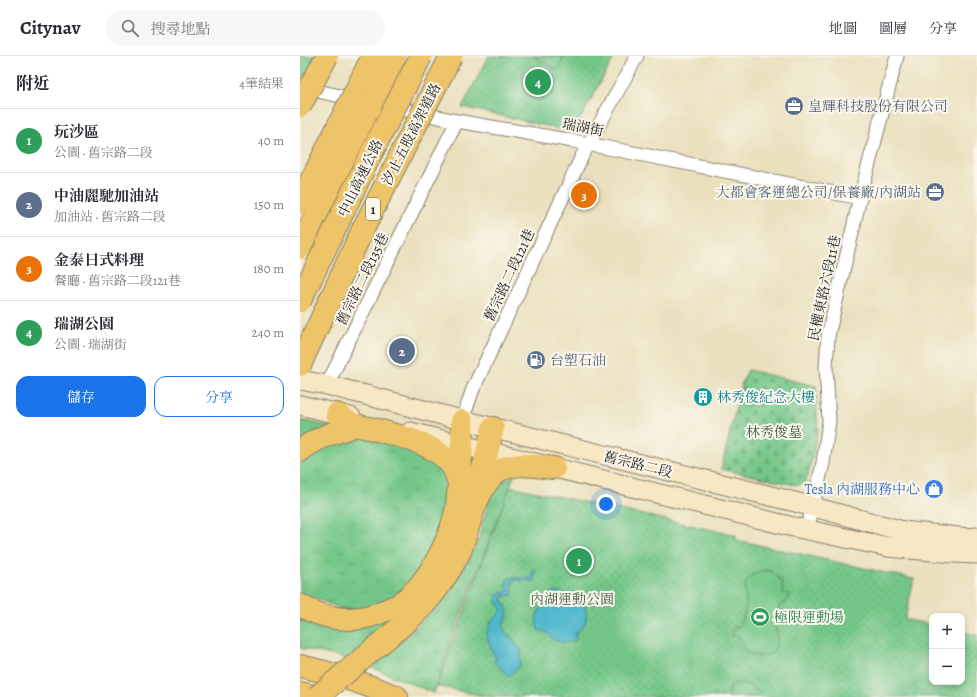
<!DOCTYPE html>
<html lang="zh-TW">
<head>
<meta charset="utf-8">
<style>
	body { margin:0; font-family:Alegreya,"Noto Serif TC",serif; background:#f7f7f7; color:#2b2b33 }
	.controls { position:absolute; right:12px; bottom:12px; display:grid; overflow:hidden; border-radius:8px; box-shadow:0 2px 6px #0003 }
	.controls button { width:36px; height:36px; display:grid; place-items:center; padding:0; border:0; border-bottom:1px solid #e1e1e2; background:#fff; color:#2b2b33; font:20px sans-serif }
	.you { position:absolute; left:306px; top:448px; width:14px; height:14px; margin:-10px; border:3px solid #fff; border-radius:50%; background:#1a73e8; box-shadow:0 0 0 6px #1a73e833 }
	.badge { display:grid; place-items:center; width:26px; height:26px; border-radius:50%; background:#1a73e8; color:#fff; font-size:13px; font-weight:700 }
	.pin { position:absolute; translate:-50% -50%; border:2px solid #fff; box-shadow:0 1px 4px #0006 }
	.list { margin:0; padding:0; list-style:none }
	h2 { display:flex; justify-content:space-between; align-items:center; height:52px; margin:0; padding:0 16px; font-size:17px }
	h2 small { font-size:13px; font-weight:400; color:#7c7c81 }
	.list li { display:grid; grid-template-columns:26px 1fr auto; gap:12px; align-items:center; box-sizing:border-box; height:64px; padding:0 16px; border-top:1px solid #e1e1e2 }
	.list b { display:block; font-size:15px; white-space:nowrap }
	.list p { margin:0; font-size:13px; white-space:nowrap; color:#7c7c81 }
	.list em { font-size:13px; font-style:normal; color:#7c7c81 }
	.actions { display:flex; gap:8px; padding:12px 16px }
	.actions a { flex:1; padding:9px 0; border:1px solid #1a73e8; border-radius:12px; text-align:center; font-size:14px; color:#1a73e8 }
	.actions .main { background:#1a73e8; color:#fff }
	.icon { flex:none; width:22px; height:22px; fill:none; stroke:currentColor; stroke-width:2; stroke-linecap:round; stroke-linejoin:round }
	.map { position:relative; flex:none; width:677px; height:641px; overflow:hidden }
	header { display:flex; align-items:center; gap:24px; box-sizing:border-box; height:56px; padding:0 20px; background:#fff; border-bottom:1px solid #e1e1e2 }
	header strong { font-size:19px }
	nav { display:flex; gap:22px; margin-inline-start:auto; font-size:14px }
	.search { width:280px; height:36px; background:#f7f7f7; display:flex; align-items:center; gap:10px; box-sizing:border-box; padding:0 14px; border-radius:22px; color:#7c7c81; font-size:15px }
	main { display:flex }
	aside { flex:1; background:#fff }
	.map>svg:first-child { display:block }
</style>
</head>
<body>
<header>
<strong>Citynav</strong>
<div class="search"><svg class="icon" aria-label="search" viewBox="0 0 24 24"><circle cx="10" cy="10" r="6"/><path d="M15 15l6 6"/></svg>搜尋地點</div>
<nav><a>地圖</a><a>圖層</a><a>分享</a></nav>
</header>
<main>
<aside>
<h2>附近<small>4筆結果</small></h2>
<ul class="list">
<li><span class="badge" style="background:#2e9e5b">1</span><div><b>玩沙區</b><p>公園 · 舊宗路二段</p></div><em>40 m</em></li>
<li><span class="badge" style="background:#5c6f8a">2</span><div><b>中油麗馳加油站</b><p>加油站 · 舊宗路二段</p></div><em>150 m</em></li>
<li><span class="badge" style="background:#e8710a">3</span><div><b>金泰日式料理</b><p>餐廳 · 舊宗路二段121巷</p></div><em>180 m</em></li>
<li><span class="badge" style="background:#2e9e5b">4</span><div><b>瑞湖公園</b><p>公園 · 瑞湖街</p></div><em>240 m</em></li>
</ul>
<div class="actions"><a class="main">儲存</a><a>分享</a></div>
</aside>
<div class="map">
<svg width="677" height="641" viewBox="0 0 677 641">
	<defs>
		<pattern id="grass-tufts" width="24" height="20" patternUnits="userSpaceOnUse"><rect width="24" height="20" fill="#75c789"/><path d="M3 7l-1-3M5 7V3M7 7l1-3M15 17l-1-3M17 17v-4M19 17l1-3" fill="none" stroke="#65aa76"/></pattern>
		<pattern id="cemetery-stones" width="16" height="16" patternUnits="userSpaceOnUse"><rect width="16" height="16" fill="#75c789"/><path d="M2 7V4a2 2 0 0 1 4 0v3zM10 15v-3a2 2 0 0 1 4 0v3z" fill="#65aa76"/></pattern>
		<pattern id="park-dots" width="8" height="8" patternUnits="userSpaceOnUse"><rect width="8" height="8" fill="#75c789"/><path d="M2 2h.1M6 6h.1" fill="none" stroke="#65aa76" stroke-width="1.8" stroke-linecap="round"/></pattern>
	</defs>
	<rect width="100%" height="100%" fill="#fbf7ec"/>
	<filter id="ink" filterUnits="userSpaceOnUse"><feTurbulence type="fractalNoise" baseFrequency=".025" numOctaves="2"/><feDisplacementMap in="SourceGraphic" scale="8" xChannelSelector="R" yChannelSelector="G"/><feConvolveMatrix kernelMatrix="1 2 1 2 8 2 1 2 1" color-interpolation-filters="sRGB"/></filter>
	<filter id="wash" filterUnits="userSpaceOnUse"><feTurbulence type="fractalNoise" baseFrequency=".012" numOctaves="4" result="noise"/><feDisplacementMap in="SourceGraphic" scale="16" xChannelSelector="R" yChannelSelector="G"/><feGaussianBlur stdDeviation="0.9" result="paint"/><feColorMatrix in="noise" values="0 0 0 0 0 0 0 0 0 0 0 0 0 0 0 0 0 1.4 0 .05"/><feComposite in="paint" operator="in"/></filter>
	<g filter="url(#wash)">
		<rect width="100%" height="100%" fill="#eae0bd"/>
		<g fill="url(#grass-tufts)" stroke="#487252">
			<path d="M0 364 115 388 155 409 153 457 104 539 68 553 39 552 0 536Z"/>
			<path d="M214 420 156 571 134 637 70 611 116 571 147 540 177 487 193 429Z"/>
			<path d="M0 549 6 553 113 555 53 604 0 592Z"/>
		</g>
		<path fill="url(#cemetery-stones)" stroke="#487252" d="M448 314 516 330 518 374 508 420 505 426 499 429 490 428 421 413 442 326Z"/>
		<g fill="url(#park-dots)" stroke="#487252">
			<path d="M0 0H21L10 20 0 19Z"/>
			<path d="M188 0H315L273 76 162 51Z"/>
			<path d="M210 430 436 479V484L614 523 605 563 632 569V626H662V576L677 579V641H188L137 630Z"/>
		</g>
		<g fill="#75c789" stroke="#487252">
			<path d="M233 0H264L257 14Z"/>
			<path d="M460 515H471L482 526 483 537 489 538 485 548 481 547C479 552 475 559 474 564 474 569 477 575 477 580 478 594 470 602 456 600 445 598 442 589 438 580L432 579 434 571H439C441 567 444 561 445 556 449 536 436 527 460 515Z"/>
			<path d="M438 627C448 628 457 631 460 641H426L431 630Z"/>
		</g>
		<g fill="#4fb8cd" stroke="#366a74">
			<path d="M235 512V525L214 524 212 527 213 536 212 539 204 540 202 543C210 557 209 557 203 570L206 578 210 580 221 595 220 610 209 620 193 605 197 603C191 596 190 587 186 579L191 566 202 555 196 543 198 538 208 536 209 534 206 531 207 524 210 522H232V513Z"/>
			<path d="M255 536C266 536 272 540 278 549L284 548C289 561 286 570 275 578L276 584C263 589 254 586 245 575H239C234 562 237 553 248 546V538Z"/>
		</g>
	</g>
	<g filter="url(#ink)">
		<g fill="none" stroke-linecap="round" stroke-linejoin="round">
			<defs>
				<g id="street">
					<path d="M3 32 157 65 273 85 560 142"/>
					<path d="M27 329 157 65"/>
					<path d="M162 365 173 333 282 100 337 0"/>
					<path d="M507 474 523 407 529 365 526 311 528 280 560 142 597 0"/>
				</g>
				<g id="secondary">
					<path d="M0 324 27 329 146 360 495 446 603 475 668 482 677 481"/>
					<path d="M0 349 51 361"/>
					<path d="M110 376 489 470 588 491 654 497 677 498"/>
				</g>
				<g id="highway">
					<path d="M37 358C40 360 43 363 47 365 54 370 65 371 73 373 99 380 136 387 152 410 156 416 157 422 159 428"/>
					<path d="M0 395C17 381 36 376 57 369"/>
					<path d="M177 437 193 372"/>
					<path d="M0 549C21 562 49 567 73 559 81 556 90 553 98 549 127 530 148 489 156 455 158 447 158 437 159 428 161 407 163 386 162 365"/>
					<path d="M69 597C95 575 123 555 141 527 148 517 155 506 160 495 169 472 176 432 197 416 213 405 235 410 254 412"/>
					<path d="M0 610C33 617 66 628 97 641"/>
					<path d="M0 637 17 641"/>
				</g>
			</defs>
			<use href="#street" stroke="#837e6c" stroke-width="15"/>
			<use href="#secondary" stroke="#837e6c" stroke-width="21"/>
			<use href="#highway" stroke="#837e6c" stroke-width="24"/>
			<use href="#street" stroke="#fff" stroke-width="13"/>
			<use href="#secondary" stroke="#f8e7c3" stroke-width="19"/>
			<use href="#highway" stroke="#eec469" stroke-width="22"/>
			<defs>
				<g id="highway-bridge">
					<path d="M0 50 27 0"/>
					<path d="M0 147 73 0"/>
					<path d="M0 192 32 126 95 0"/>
					<path d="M0 245 71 98 121 0"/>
					<path d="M0 309 62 175 151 0"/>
					<path d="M17 641 69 597"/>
				</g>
			</defs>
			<use href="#highway-bridge" stroke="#837e6c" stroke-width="24" stroke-linecap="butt"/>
			<use href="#highway-bridge" stroke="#eec469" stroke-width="22"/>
		</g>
	</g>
	<defs>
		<symbol id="office-disc" viewBox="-11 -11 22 22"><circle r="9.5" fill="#5c6f8a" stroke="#fbf7ec"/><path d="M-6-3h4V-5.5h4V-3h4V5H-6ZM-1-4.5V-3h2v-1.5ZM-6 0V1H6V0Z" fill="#fff"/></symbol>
		<symbol id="fuel-disc" viewBox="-11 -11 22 22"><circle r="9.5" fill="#5c6f8a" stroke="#fbf7ec"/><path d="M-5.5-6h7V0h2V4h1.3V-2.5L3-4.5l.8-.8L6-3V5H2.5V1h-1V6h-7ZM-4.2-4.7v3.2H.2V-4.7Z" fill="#fff"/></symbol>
		<symbol id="building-disc" viewBox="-11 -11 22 22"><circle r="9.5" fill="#0f9aa8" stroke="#fbf7ec"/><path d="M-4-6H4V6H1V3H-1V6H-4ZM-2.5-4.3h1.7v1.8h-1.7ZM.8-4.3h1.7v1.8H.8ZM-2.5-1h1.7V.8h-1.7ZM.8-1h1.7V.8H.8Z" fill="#fff"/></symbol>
		<symbol id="shop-disc" viewBox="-11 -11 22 22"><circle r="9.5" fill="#3f7fe0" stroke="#fbf7ec"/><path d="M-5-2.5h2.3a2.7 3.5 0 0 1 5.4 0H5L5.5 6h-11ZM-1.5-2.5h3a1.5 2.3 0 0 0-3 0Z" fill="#fff"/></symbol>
		<symbol id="stadium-disc" viewBox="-11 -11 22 22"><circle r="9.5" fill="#2e9e5b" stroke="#fbf7ec"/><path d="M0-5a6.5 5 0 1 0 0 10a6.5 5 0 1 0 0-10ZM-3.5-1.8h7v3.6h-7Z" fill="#fff"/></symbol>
	</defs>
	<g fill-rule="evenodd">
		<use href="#office-disc" x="483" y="39" width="22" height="22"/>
		<use href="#office-disc" x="624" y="125" width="22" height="22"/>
		<use href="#fuel-disc" x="225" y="293" width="22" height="22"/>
		<use href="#building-disc" x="392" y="330" width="22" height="22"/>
		<use href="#shop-disc" x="623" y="422" width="22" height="22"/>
		<use href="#stadium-disc" x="449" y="550" width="22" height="22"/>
	</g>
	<g text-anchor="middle" stroke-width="4" stroke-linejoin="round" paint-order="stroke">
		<rect fill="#fbf7ec" stroke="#5f5e5a" stroke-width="1" x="66" y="142" width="14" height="22" rx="3"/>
		<g font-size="13" font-weight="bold" fill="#1c1c1c">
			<text x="73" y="158">1</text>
		</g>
		<g font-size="14" fill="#4e5e75" stroke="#fbf7ec" text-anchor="start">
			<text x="508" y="55">皇輝科技股份有限公司</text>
			<text x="621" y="141" text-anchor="end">大都會客運總公司/保養廠/內湖站</text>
			<text x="250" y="309">台塑石油</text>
		</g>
		<g font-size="14" fill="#1c1c1c" stroke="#fbf7ec">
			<text transform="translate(283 71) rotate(11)" y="5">瑞湖街</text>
			<text transform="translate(111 78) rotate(-63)" y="5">汐止五股高架道路</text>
			<text transform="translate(60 122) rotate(-64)" y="5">中山高速公路</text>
			<text transform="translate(209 219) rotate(-65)" y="5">舊宗路二段121巷</text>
			<text transform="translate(62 223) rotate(-64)" y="5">舊宗路二段135巷</text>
			<text transform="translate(524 232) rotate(-78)" y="5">民權東路六段11巷</text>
			<text transform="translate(338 408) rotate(14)" y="5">舊宗路二段</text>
		</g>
		<g font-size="14" fill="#0d838f" stroke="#fbf7ec" text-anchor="start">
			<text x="417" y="346">林秀俊紀念大樓</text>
		</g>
		<g font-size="14" fill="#406048" stroke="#fbf7ec">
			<text x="474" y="381">林秀俊墓</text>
			<text x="272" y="548">內湖運動公園</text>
		</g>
		<g font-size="14" fill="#366cbe" stroke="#fbf7ec" text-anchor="end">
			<text x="620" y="438">Tesla 內湖服務中心</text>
		</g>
		<g font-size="14" fill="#27864d" stroke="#fbf7ec" text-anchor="start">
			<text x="474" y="566">極限運動場</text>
		</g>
	</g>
</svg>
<div class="controls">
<button>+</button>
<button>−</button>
</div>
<div class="you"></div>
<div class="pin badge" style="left:279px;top:505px;background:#2e9e5b">1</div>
<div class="pin badge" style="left:102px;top:295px;background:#5c6f8a">2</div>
<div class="pin badge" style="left:284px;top:139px;background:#e8710a">3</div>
<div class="pin badge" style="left:238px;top:26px;background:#2e9e5b">4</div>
</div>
</main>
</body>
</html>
